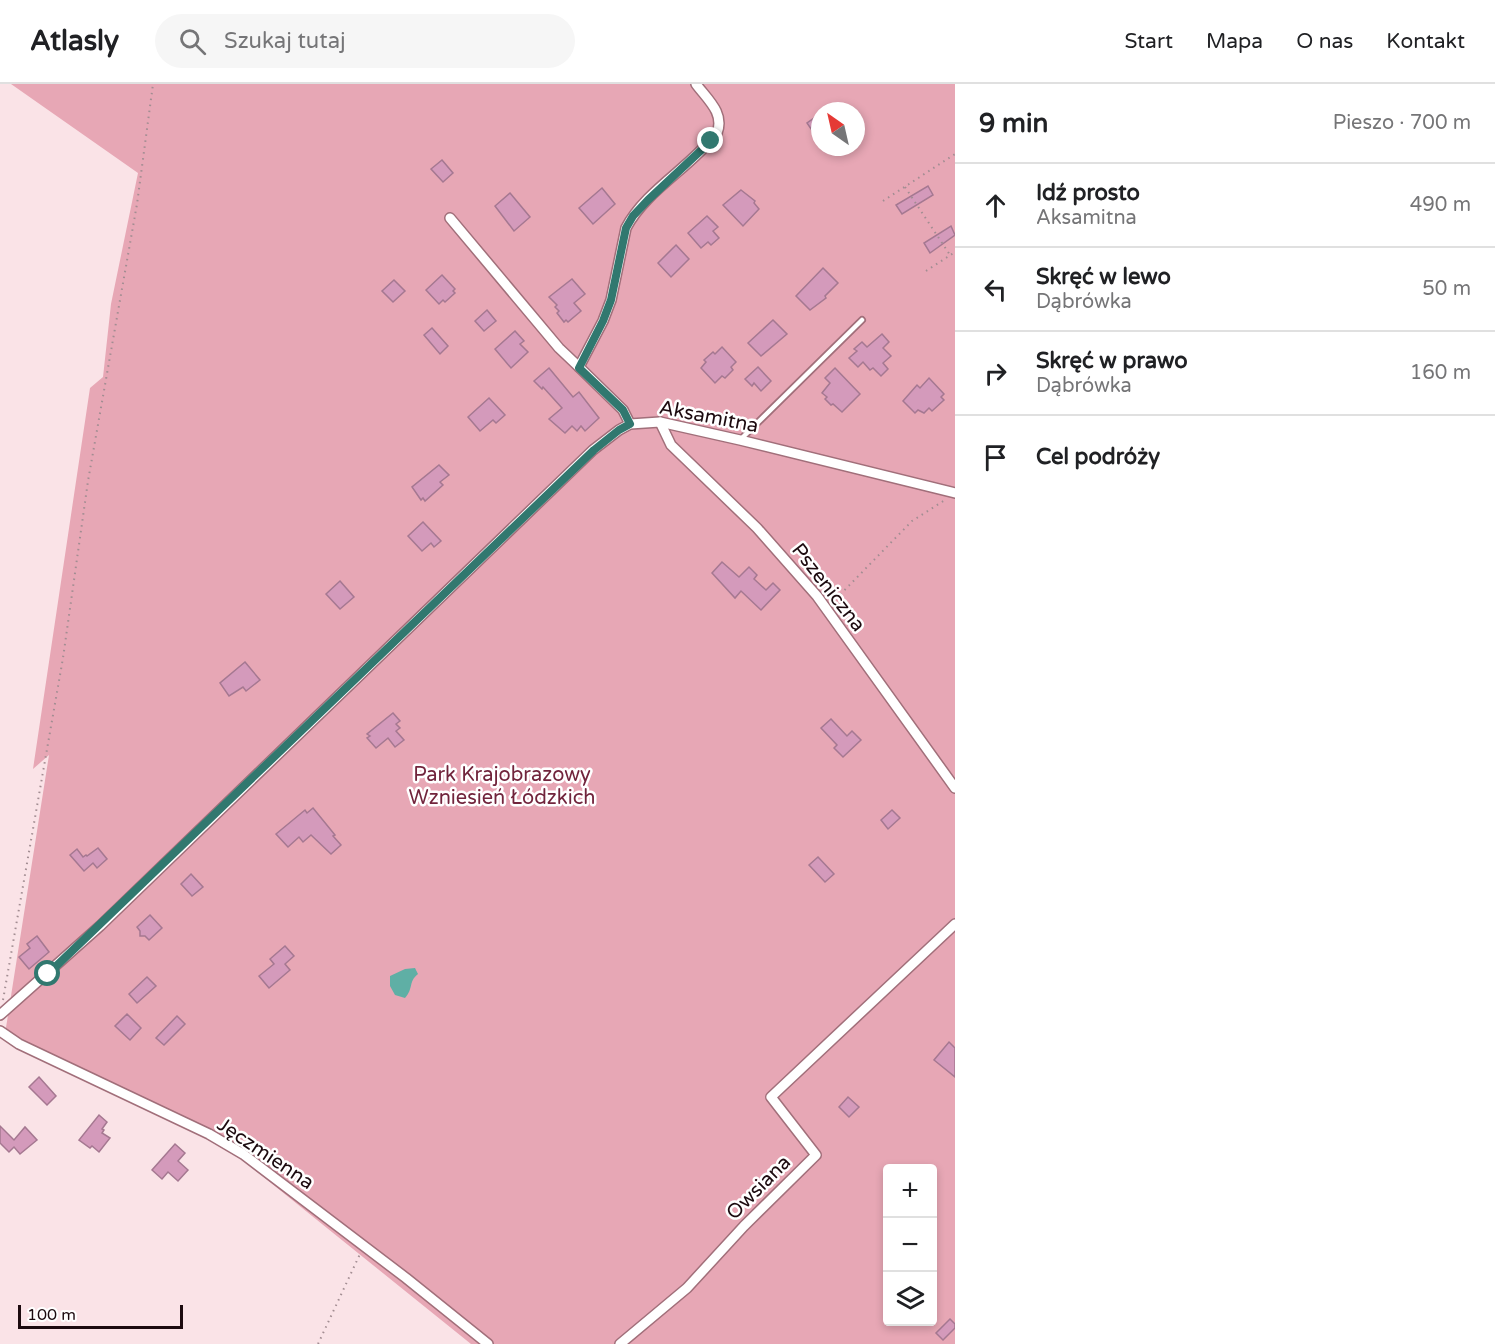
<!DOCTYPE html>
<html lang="pl">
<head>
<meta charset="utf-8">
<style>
	body { margin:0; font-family:"Varela Round",sans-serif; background:#f6f6f6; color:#202124 }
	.controls { position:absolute; right:18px; bottom:18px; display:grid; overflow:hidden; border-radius:6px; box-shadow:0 3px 9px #0003 }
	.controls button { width:54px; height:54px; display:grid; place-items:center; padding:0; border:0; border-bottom:2px solid #e0e0e0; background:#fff; color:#202124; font:30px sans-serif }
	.compass { position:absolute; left:811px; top:18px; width:54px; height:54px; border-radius:50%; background:#fff; box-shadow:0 3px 9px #0003; rotate:326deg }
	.scale { position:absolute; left:18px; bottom:15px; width:165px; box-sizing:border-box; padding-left:6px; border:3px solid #1c0a0f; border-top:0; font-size:16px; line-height:21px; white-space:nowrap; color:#1c0a0f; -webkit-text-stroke:4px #fff; paint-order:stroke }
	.stop { position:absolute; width:18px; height:18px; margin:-14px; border:4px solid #31786f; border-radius:50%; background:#fff }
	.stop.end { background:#31786f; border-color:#fff; box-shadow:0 2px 6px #0008 }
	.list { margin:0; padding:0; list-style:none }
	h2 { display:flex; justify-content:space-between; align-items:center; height:78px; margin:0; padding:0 24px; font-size:26px }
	h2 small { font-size:20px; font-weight:400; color:#757577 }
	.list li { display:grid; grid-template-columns:39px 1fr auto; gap:18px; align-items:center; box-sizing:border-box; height:84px; padding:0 24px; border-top:2px solid #e0e0e0 }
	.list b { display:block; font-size:22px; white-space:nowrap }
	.list p { margin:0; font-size:20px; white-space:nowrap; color:#757577 }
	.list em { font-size:20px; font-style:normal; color:#757577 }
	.icon { flex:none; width:33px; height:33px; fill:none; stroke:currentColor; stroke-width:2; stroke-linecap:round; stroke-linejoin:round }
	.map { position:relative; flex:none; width:955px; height:1260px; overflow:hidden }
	header { display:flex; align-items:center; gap:36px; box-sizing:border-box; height:84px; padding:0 30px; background:#fff; border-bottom:2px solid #e0e0e0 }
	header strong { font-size:28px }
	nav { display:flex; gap:33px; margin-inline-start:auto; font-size:21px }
	.search { width:420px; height:54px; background:#f6f6f6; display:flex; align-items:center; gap:15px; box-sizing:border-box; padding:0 21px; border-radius:33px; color:#757577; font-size:22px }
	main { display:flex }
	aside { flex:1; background:#fff }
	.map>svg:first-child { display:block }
</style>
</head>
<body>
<header>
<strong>Atlasly</strong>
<div class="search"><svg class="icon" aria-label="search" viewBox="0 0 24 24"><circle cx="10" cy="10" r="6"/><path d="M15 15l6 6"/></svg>Szukaj tutaj</div>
<nav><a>Start</a><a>Mapa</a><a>O nas</a><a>Kontakt</a></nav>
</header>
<main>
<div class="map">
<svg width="955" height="1260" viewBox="0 0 955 1260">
	<rect width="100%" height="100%" fill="#fae3e7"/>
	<path fill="#e7a7b5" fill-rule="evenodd" d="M11 0H955V1260H471L235 1070 5 950 49 671 33 685 90 304 103 293 111 220 138 89ZM820 27H856V63H820ZM888 1084H932V1238H888Z"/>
	<path fill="#5fafa5" d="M415 884 418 890C408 898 414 904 405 914L395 911 390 902V892L405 885Z"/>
	<g fill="#d49abb" stroke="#a57891" stroke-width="1.5">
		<path d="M820 30V58L807 39Z"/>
		<path d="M442 76 453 89 443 98 431 85Z"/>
		<path d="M928 102 933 111 902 130 896 121Z"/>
		<path d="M602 104 615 120 593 140 579 124Z"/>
		<path d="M741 106 755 117 754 119 759 125 743 142 723 121Z"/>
		<path d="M510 109 530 133 514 147 495 122Z"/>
		<path d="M707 132 718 143 713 147 719 154 711 161 708 158 701 164 688 149Z"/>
		<path d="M951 142 955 151 930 169 924 159Z"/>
		<path d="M676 161 689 175 671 193 658 179Z"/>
		<path d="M823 184 838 199 825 212 826 214 810 226 796 212Z"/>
		<path d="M442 191 455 205 453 207 455 209 445 218 443 216 439 220 426 206Z"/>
		<path d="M572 195 585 210 574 219 581 227 568 238 566 236 564 238 557 229 559 227 555 223 557 221 549 213Z"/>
		<path d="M394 196 405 207 393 218 382 207Z"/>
		<path d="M487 226 496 237 484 247 475 237Z"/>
		<path d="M773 236 787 250 761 272 748 259Z"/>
		<path d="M432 244 448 262 440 270 424 251Z"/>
		<path d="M515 247 524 257 520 260 528 268 511 284 495 265Z"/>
		<path d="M882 250 889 258 883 264 891 272 883 279 888 285 881 292 873 284 870 286 863 278 858 283 849 274 857 267 854 265 862 258 867 263Z"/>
		<path d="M722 263 736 278 731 283 733 286 725 294 722 292 715 299 701 284 706 278 704 276 713 268 715 270Z"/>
		<path d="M758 283 771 297 761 307 754 299 752 302 745 295Z"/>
		<path d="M549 284 573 313 579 308 599 334 585 347 581 342 577 347 572 342 565 349 549 335 562 324 543 303 542 305 534 297Z"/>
		<path d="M835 284 860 310 842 328 833 320 831 321 825 315 827 313 822 309 830 299 825 294Z"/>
		<path d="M929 294 944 310 941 313 944 316 932 327 929 324 924 329 918 326 915 329 903 317 917 301 920 304Z"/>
		<path d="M489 314 505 331 496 339 493 336 480 347 468 333Z"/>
		<path d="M439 381 449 391 440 398 443 401 425 417 423 414 421 416 412 403Z"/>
		<path d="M423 438 441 457 434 463 431 459 422 467 408 452Z"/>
		<path d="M722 478 739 493 749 483 757 491 754 495 766 506 773 499 780 506 761 526 741 507 735 514 712 489Z"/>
		<path d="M340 497 354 513 340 525 326 510Z"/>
		<path d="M245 578 260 596 246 607 243 603 229 612 220 599Z"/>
		<path d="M393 629 400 637 396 640 400 644 396 647 404 656 395 663 388 654 376 664 367 654 370 652 367 650Z"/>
		<path d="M831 635 847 652 852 647 861 656 843 673 834 664 837 661 821 644Z"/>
		<path d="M313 724 335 751 333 752 341 761 331 770 311 751 303 758 299 753 288 763 276 750 305 726 307 729Z"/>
		<path d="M892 726 900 734 888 745 881 736Z"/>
		<path d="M98 764 107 775 97 784 93 779 84 787 70 771 77 765 83 773 86 771 87 772Z"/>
		<path d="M818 773 834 790 825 798 809 781Z"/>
		<path d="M191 790 203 803 192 812 181 800Z"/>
		<path d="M150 831 162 844 149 856 145 852H140V847L137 843Z"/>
		<path d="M37 852 49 868 29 885 19 873 30 864 27 860Z"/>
		<path d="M285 862 294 872 285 880 290 886 269 904 259 892 274 880 270 875Z"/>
		<path d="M147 893 156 902 137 919 129 910Z"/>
		<path d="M127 930 141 944 130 956 115 942Z"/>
		<path d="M177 932 185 940 164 961 156 954Z"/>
		<path d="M949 958 955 964V993L934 976Z"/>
		<path d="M39 993 56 1012 47 1021 29 1003Z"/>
		<path d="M848 1013 859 1023 849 1033 839 1023Z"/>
		<path d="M99 1031 107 1038 102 1045 104 1046 102 1049 110 1054 99 1068 92 1062 90 1064 79 1056Z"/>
		<path d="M0 1042 14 1056 25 1043 37 1056 20 1070 14 1063 9 1068 0 1059Z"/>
		<path d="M175 1060 185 1069 178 1077 188 1086 178 1097 168 1088 162 1095 152 1086Z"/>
		<path d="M950 1235 955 1240V1244L943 1256 936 1249Z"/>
	</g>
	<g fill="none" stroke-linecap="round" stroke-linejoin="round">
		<defs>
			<path id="service" d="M740 356 862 236"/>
			<g id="minor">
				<path d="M450 134 559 264 579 283"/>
				<path d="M660 338 671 361 757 444 817 512 955 704"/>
				<path d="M630 340 623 326 579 283 603 237 611 216 626 144C645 107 691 83 717 49 725 29 707 15 696 0"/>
				<path d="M0 931 100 842 593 366 619 346 630 340 660 338 740 356 955 409"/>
				<path d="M0 947 19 960 209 1050 243 1070 406 1194 488 1260"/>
				<path d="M620 1260 687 1204 744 1142 816 1071 771 1013 955 840"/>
			</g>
		</defs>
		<use href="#service" stroke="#a16f7a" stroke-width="8"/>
		<use href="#minor" stroke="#a16f7a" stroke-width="12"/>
		<g stroke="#a28d92" stroke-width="2" stroke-dasharray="1.5 4.5" stroke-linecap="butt">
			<path d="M905 103 950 171"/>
			<path d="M883 117 955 70"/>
			<path d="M926 187 955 168"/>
			<path d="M832 519 912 437 945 416"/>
			<path d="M3 916 63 574 88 397 137 120 153 0"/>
			<path d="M318 1260 360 1170"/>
		</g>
		<use href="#service" stroke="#fff" stroke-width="4.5"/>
		<use href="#minor" stroke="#fff" stroke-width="9"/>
	</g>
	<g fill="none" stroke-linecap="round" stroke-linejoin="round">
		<path stroke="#31786f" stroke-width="8" d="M48 890 594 366 619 346 630 340 623 326 579 284 603 237 611 216 626 144 633 132 648 116 711 57"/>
	</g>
	<g text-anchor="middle" stroke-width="5" stroke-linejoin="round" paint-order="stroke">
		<g font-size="20" fill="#1c0a0f" stroke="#fff">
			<text transform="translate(709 332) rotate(11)" y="7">Aksamitna</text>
			<text transform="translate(829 503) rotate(52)" y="7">Pszeniczna</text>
			<text transform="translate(266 1069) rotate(34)" y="7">Jęczmienna</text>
			<text transform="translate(758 1103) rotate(-45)" y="7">Owsiana</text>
		</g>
		<g font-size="20" fill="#71243c" stroke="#fff">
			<text x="502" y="697">Park Krajobrazowy<tspan x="502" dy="23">Wzniesień Łódzkich</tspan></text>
		</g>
	</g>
</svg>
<div class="controls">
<button>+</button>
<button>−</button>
<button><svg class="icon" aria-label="layers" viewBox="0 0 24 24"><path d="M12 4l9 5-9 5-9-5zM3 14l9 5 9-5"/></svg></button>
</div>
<svg class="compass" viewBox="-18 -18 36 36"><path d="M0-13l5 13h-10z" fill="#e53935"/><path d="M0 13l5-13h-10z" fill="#757577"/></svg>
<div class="scale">100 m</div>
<div class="stop" style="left:48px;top:890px"></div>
<div class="stop end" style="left:711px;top:57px"></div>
</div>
<aside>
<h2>9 min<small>Pieszo · 700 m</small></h2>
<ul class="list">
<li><svg class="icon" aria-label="ahead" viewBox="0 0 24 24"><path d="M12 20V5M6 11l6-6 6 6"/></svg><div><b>Idź prosto</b><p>Aksamitna</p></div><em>490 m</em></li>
<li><svg class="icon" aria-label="left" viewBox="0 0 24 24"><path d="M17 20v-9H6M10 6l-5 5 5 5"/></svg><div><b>Skręć w lewo</b><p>Dąbrówka</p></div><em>50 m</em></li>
<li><svg class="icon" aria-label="right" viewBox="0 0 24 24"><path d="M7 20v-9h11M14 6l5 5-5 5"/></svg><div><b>Skręć w prawo</b><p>Dąbrówka</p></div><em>160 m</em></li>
<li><svg class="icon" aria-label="arrive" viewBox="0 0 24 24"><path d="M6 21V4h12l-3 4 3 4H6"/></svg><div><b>Cel podróży</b></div></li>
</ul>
</aside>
</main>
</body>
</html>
